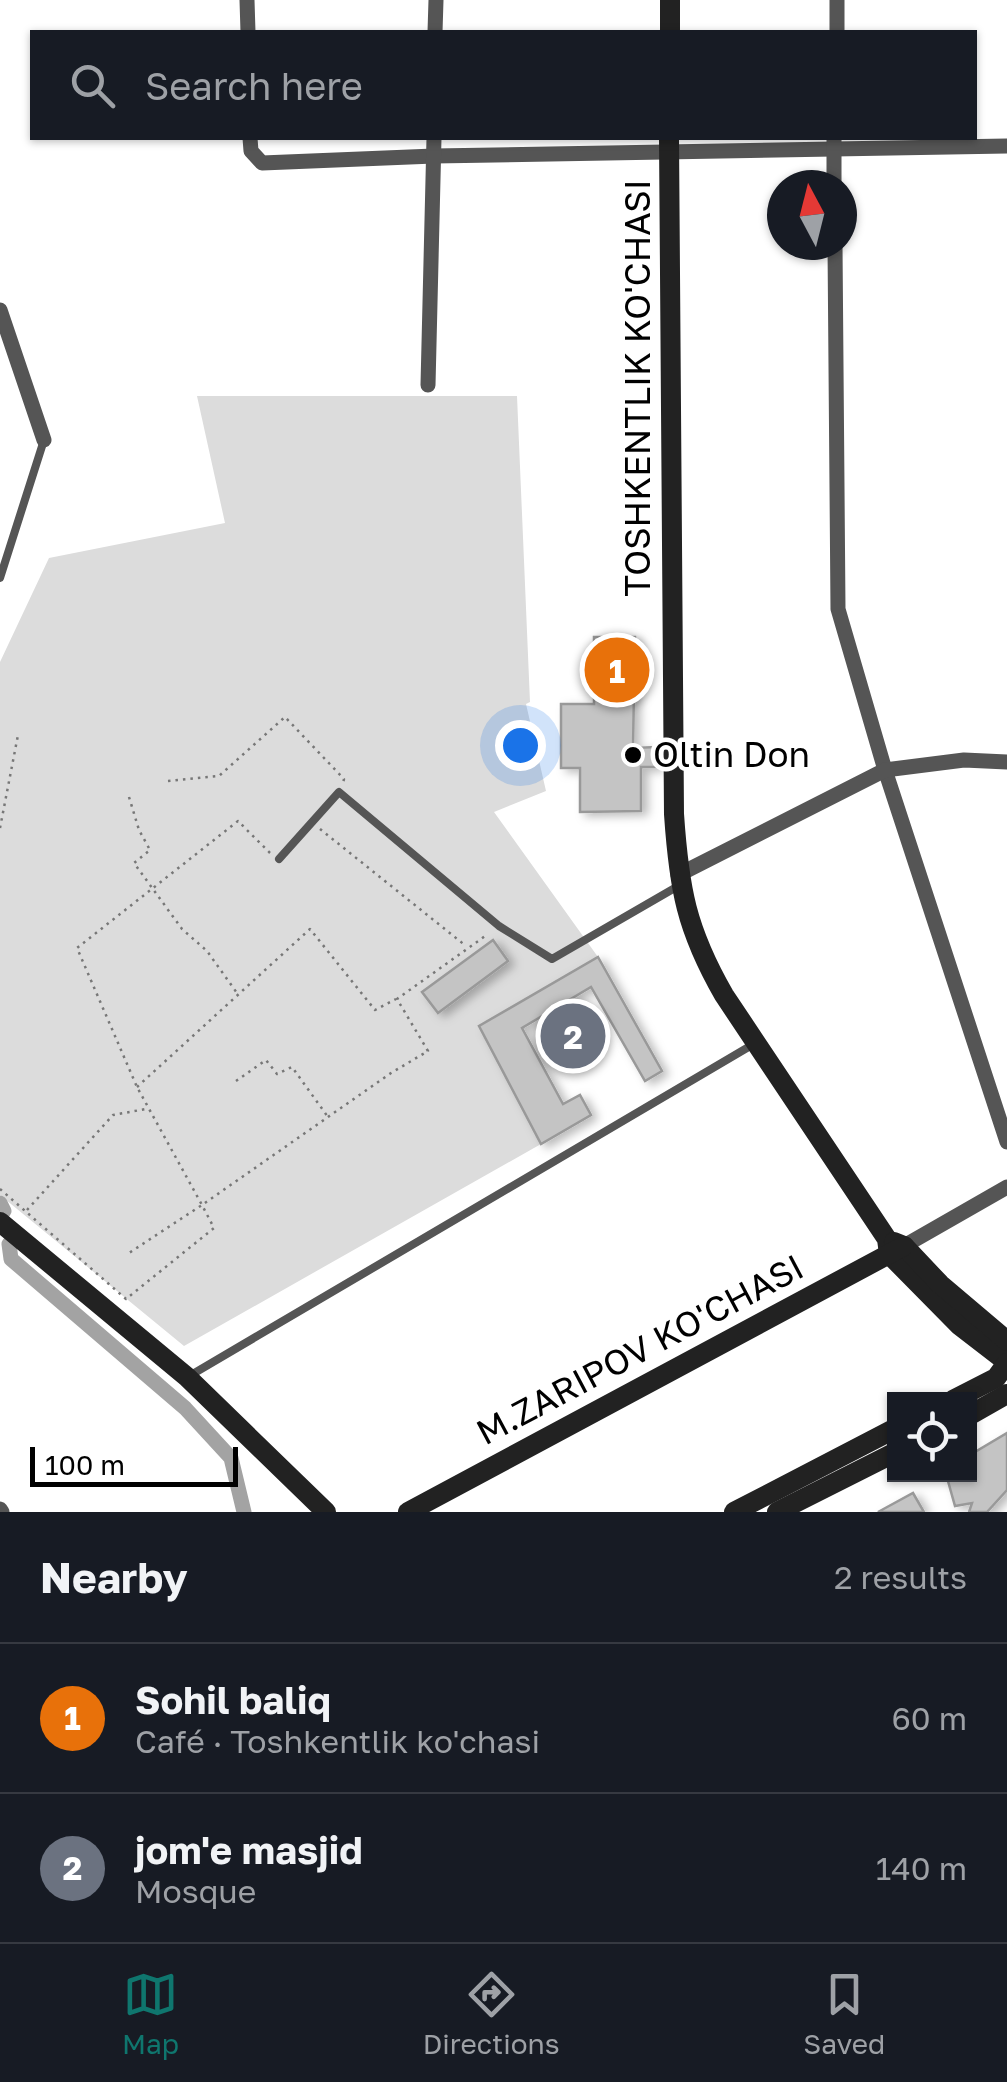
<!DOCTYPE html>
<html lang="en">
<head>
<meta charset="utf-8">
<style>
	body { margin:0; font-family:"Golos Text",sans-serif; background:#242831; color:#f1f3f6 }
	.controls { position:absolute; right:30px; bottom:30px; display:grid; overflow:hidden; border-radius:0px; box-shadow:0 2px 8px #0004 }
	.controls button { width:90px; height:90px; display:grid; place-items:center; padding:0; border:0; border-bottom:2px solid #363941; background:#171b24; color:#f1f3f6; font:50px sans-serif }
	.compass { position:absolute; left:767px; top:170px; width:90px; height:90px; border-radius:50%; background:#171b24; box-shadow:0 2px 8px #0004; rotate:353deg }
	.scale { position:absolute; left:30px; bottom:25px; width:208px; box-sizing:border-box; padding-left:10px; border:5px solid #000; border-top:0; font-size:28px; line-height:35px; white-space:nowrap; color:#000; -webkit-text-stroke:8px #fff; paint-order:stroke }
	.you { position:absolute; left:520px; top:745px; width:35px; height:35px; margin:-25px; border:8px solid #fff; border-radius:50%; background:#1a73e8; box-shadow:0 0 0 15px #1a73e833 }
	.badge { display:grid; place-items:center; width:65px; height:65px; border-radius:50%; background:#0f766e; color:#fff; font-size:32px; font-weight:700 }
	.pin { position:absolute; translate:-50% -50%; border:5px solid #fff; box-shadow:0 2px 10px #0006 }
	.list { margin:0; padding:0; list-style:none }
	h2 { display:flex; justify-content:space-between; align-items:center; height:130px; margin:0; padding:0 40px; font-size:42px }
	h2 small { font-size:32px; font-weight:400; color:#9ea1a6 }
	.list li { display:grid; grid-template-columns:65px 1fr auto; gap:30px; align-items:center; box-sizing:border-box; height:150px; padding:0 40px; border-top:2px solid #363941 }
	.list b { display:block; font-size:38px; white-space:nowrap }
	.list p { margin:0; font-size:32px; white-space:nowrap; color:#9ea1a6 }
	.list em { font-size:32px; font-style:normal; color:#9ea1a6 }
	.icon { flex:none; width:55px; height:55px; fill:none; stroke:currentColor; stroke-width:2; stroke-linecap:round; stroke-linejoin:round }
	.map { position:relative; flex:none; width:1007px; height:1512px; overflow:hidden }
	.search { position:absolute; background:#171b24; box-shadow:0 2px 8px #0004; left:30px; right:30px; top:30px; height:110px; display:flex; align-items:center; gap:25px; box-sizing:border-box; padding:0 35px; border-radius:0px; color:#9ea1a6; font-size:38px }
	.sheet { height:430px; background:#171b24 }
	nav { display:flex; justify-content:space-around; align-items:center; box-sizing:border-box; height:140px; border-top:2px solid #363941; background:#171b24; font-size:28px; color:#9ea1a6 }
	nav a { display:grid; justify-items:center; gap:5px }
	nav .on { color:#0f766e }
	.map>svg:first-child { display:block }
</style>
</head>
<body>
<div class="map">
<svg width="1007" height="1512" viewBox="0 0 1007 1512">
	<defs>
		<filter id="shadow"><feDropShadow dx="6" dy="3.5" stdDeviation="5" flood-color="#0004"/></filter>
	</defs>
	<rect width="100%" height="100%" fill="#fff"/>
	<path fill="#dcdcdc" d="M197 396H517L530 702 526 704 546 791 494 812 598 957 479 1026 541 1144 184 1346 0 1195V662L49 558 225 523Z"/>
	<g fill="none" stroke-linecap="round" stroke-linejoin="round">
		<g stroke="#a3a3a3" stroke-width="15">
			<path d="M0 1203 4 1211"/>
			<path d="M9 1244 11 1259 185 1408 231 1458 244 1512"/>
		</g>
	</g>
	<g fill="#c4c4c4" stroke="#999" stroke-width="2.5" filter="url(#shadow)">
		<path d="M594 637H635L633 748 656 747 657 767H641V811L580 812V768H561V704H594Z"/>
		<path d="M493 940 508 961 438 1013 422 992Z"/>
		<path d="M598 957 662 1071 645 1081 591 987 522 1028 563 1104 580 1095 591 1115 541 1144 479 1026Z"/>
		<path d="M1007 1433V1490L987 1512H969L972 1503 955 1506 946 1474H970V1455Z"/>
		<path d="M913 1493 924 1512H878Z"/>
	</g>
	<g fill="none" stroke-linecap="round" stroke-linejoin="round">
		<g stroke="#777" stroke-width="2.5" stroke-dasharray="2.5 5" stroke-linecap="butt">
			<path d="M168 781 219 776 285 717 344 779 343 783"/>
			<path d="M129 797 139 830 150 850 134 863 182 929 207 951 237 993"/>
			<path d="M0 828 18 735"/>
			<path d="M320 829 466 946"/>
			<path d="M270 853 238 821 77 948 137 1087 202 1205 391 1073 428 1051 397 999 488 934"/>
			<path d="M236 1081 266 1060 277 1074 292 1067 328 1117"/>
			<path d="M137 1087 310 929 375 1010 396 999"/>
			<path d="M0 1189 126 1299 214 1228 202 1205 126 1255"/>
			<path d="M27 1210 113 1115 146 1109"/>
			<path d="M927 1400 937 1394"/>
		</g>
		<g stroke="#555" stroke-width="8">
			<path d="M0 578 44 440"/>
			<path d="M279 859 339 792 499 926 552 959 680 885"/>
			<path d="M191 1375 752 1045"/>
		</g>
		<g stroke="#555" stroke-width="15">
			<path d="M247 0 248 32"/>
			<path d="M435 32 436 0"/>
			<path d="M837 32V0"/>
			<path d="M250 138 251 151 262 163 434 156 1007 146"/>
			<path d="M834 138V185"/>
			<path d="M835 245 838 609 885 770 1007 1142"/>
			<path d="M0 310 44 440"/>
			<path d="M428 385 434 138"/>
			<path d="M678 875 885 770 964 760 1007 762"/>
			<path d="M904 1246 1007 1187"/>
			<path d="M0 1509 2 1512"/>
		</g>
		<g stroke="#222" stroke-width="20">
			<path d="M670 32V0"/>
			<path d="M669 138 674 814C679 888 686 929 724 995L887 1239 889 1254 959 1325 1007 1362"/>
			<path d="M0 1222 187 1377 326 1512"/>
			<path d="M894 1242 904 1246 940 1284 1007 1341"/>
			<path d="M953 1400 996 1378 1007 1363"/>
			<path d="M970 1415 1007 1394"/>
			<path d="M408 1512 904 1246"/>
			<path d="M734 1512 894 1429"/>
			<path d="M777 1512 894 1453"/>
		</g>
	</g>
	<circle fill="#000" stroke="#fff" stroke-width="4" cx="633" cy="755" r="10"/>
	<g text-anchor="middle" stroke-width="9" stroke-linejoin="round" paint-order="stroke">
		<g font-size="35" fill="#000" stroke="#fff">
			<text transform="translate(638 388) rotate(-90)" y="12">TOSHKENTLIK KO'CHASI</text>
			<text transform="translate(640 1350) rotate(-28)" y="12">M.ZARIPOV KO'CHASI</text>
		</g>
		<g font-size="35" fill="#000" stroke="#fff" text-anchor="start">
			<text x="653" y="767">Oltin Don</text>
		</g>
	</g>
</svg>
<div class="controls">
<button><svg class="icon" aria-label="locate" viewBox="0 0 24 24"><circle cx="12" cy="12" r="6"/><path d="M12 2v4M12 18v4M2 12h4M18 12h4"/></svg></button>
</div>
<svg class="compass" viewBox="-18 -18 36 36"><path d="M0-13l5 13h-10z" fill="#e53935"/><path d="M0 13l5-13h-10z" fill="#9ea1a6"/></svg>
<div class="scale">100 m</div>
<div class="you"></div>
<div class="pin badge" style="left:617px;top:670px;background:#e8710a">1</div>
<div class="pin badge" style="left:573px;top:1036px;background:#6b7280">2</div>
<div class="search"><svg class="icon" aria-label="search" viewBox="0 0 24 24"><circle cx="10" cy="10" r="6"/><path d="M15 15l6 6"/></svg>Search here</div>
</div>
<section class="sheet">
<h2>Nearby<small>2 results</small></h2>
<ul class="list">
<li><span class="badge" style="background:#e8710a">1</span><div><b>Sohil baliq</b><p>Café · Toshkentlik ko'chasi</p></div><em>60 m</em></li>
<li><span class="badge" style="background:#6b7280">2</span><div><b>jom'e masjid</b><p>Mosque</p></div><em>140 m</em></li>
</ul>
</section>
<nav>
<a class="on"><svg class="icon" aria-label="map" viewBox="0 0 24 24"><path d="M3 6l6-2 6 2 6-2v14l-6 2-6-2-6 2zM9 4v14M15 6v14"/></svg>Map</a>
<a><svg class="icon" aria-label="directions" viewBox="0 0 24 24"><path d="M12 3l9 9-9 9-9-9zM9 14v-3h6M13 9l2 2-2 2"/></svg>Directions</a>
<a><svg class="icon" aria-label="saved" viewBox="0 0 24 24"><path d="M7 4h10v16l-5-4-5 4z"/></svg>Saved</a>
</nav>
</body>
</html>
